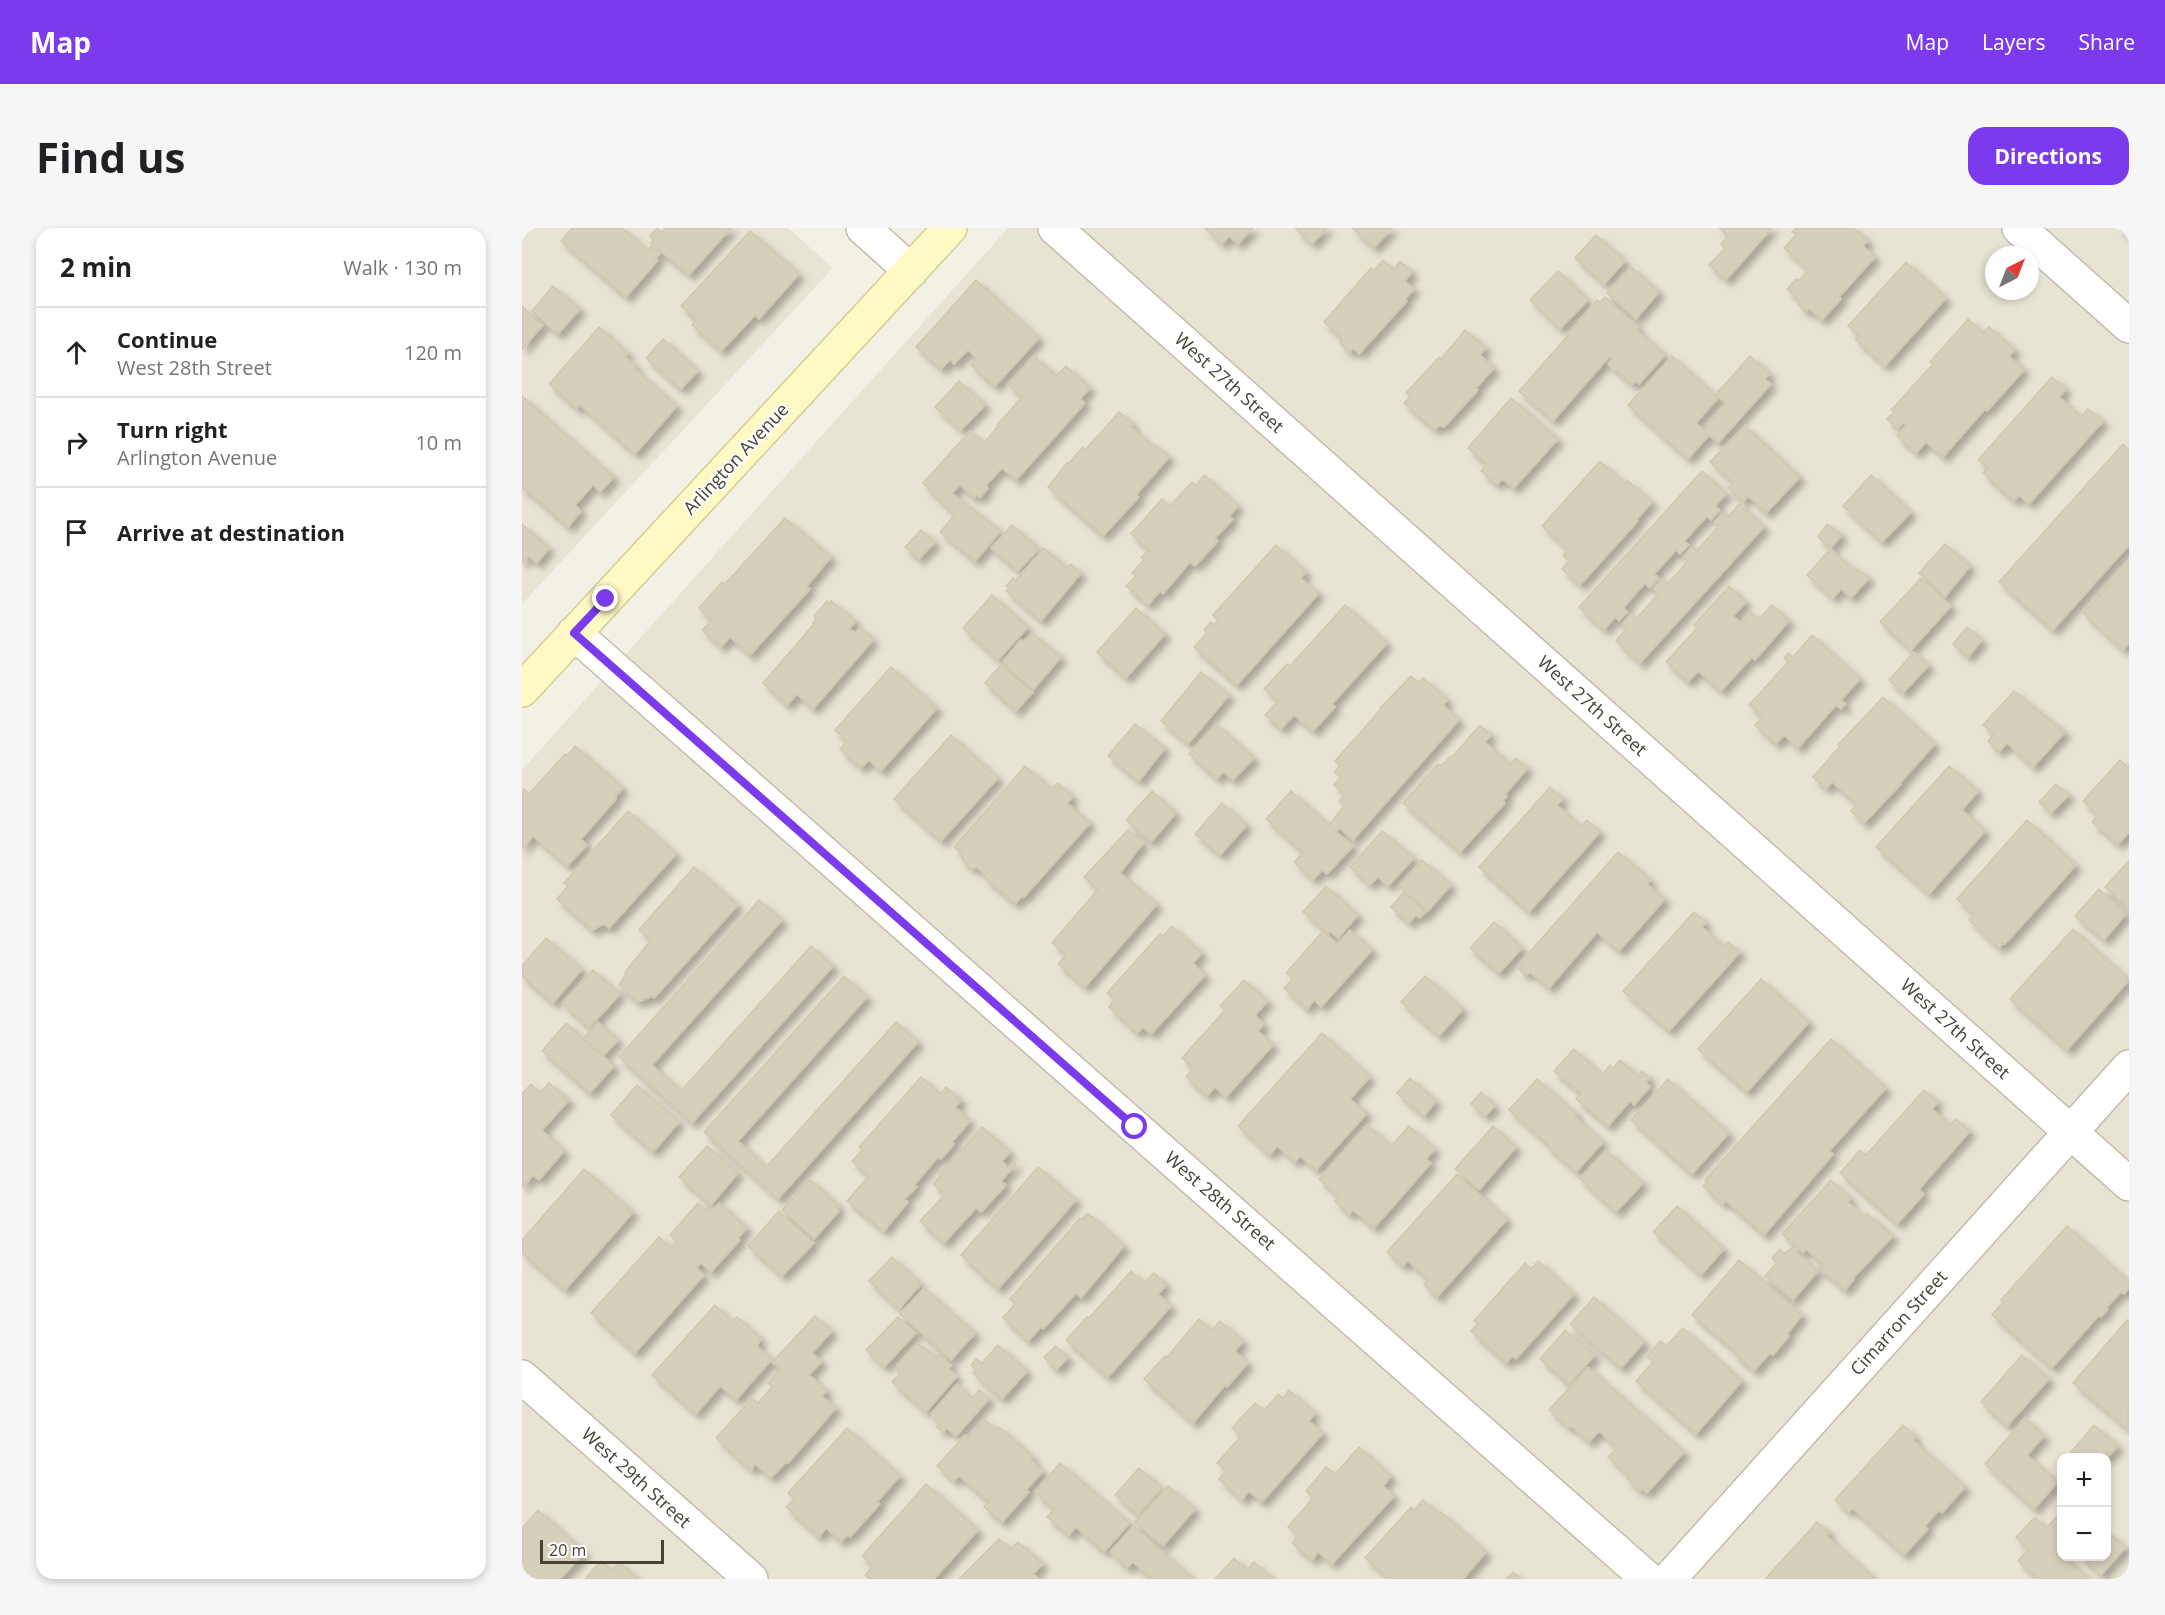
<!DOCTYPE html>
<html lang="en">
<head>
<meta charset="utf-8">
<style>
	body { margin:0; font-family:"Open Sans",sans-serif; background:#f6f6f6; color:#202124 }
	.controls { position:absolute; right:18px; bottom:18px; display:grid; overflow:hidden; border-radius:12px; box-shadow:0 3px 9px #0003 }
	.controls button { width:54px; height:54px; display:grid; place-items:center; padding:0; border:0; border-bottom:2px solid #e0e0e0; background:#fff; color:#202124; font:30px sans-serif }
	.compass { position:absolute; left:1463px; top:18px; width:54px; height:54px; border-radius:50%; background:#fff; box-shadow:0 3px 9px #0003; rotate:42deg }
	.scale { position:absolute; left:18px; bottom:15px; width:124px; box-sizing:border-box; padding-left:6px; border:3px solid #464234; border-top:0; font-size:16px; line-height:21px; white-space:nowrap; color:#464234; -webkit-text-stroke:4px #fff; paint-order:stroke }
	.stop { position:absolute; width:18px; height:18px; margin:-14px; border:4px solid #7c3aed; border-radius:50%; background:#fff }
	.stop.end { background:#7c3aed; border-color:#fff; box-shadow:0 2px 6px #0008 }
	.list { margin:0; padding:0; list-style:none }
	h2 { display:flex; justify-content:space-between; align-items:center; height:78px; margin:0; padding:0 24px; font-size:26px }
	h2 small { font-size:20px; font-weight:400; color:#757577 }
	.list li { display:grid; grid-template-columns:39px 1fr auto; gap:18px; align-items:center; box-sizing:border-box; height:90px; padding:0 24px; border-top:2px solid #e0e0e0 }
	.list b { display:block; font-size:22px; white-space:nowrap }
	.list p { margin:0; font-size:20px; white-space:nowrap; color:#757577 }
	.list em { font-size:20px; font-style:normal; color:#757577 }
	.icon { flex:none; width:33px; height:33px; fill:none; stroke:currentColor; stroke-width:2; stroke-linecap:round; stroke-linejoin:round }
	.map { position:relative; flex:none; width:1607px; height:1351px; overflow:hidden; border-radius:18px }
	header { display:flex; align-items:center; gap:36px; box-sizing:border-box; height:84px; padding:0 30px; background:#7c3aed; color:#fff }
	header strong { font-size:28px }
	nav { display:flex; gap:33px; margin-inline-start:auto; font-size:21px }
	.intro { display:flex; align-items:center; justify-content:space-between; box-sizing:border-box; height:144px; padding:0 36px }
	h1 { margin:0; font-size:42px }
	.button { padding:15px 27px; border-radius:18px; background:#7c3aed; color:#fff; font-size:21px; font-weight:700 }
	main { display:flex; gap:36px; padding:0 36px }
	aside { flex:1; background:#fff; border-radius:18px; box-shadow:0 3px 9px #0003 }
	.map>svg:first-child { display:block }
</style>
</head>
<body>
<header>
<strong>Map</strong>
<nav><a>Map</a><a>Layers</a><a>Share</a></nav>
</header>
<div class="intro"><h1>Find us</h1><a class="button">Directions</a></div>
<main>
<aside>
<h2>2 min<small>Walk · 130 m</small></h2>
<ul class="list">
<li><svg class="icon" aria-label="ahead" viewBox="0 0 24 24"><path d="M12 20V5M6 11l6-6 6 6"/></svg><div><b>Continue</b><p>West 28th Street</p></div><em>120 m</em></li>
<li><svg class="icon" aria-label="right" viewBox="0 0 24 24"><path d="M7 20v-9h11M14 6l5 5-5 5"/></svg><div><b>Turn right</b><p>Arlington Avenue</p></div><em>10 m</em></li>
<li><svg class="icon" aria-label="arrive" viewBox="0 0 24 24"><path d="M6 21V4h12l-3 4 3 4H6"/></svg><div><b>Arrive at destination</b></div></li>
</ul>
</aside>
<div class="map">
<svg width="1607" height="1351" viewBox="0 0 1607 1351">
	<defs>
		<filter id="shadow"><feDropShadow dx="5.5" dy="5.5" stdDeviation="3" flood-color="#0004"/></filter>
	</defs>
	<rect width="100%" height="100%" fill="#f3f1e5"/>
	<g fill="#e8e4d3" fill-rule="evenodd">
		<path d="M0 0H266L311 40 0 376Z"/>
		<path d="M486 0H1607V1351H0V542ZM1472 27H1508V63H1472ZM1540 1230H1584V1328H1540Z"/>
	</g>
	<g fill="#d6cfba" stroke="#d1c8ad" stroke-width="1.5" filter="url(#shadow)">
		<path d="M50 0H100L126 23 129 18 138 26 134 30 136 32 104 69 39 13Z"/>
		<path d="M135 0 140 4 143 0H209L167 47 129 15 131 12 128 8Z"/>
		<path d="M683 0H731L716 16 707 8 700 16Z"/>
		<path d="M773 0H805L790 16Z"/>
		<path d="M830 0H870L852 20Z"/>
		<path d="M1197 0H1250L1204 52 1187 37 1203 20 1199 16 1206 8Z"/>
		<path d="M1274 0H1332L1346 13 1341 18 1353 29 1317 69 1319 71 1300 92 1287 81 1284 84 1276 76 1279 74 1265 61 1274 51 1276 53 1287 42 1262 20 1274 7 1270 4Z"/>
		<path d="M1597 0H1607V9Z"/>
		<path d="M228 3 277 46 237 91 233 87 199 123 170 97 174 91 159 78Z"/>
		<path d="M1074 7 1103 33 1082 56 1053 30Z"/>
		<path d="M861 32 872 42 878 33 890 44 883 53 892 61 883 71 885 73 837 126 831 120 828 125 818 115 821 111 802 94 849 40 852 42Z"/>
		<path d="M1384 34 1424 70 1363 138 1333 111 1337 107 1326 98Z"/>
		<path d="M1109 39 1137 64 1114 91 1085 65Z"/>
		<path d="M1036 43 1066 72 1038 101 1008 72Z"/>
		<path d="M454 52 517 110 473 158 449 137 455 131 446 122 432 136 428 132 419 141 394 119Z"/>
		<path d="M31 58 58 81 36 106 10 83Z"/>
		<path d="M1083 69 1117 100 1115 102 1143 127 1117 156 1113 153 1110 157 1086 136 1090 131 1087 129 1031 193 997 163 1057 95 1056 94 1075 72 1078 74Z"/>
		<path d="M0 78 21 97 0 121Z"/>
		<path d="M1446 91 1461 105 1467 99 1493 122 1487 128 1502 142 1465 183 1463 181 1421 229 1404 214 1394 225 1375 208 1384 197 1382 194 1376 201 1365 191 1372 184 1369 182 1411 136 1408 134Z"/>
		<path d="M77 99 106 125 103 129 114 138 112 140 155 178 113 226 58 177 55 181 27 156Z"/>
		<path d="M943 102 964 120 958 127 972 140 954 160 956 162 922 199 918 197 913 202 882 175 888 169 884 165 917 129 919 131Z"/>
		<path d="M141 111 176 143 159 161 124 130Z"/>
		<path d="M512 128 534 148 544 138 568 160 558 171 563 175 494 252 480 240 464 257 466 260 458 270 455 267 452 270 438 257 430 265 479 303 453 333 418 304 433 287 401 255 448 203 462 215 476 198 475 197 500 169 486 157Z"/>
		<path d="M1150 128 1196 170 1174 195 1187 207 1166 231 1106 177Z"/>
		<path d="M1228 128 1248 146 1243 151 1249 156 1196 215 1181 202 1204 176 1194 166Z"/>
		<path d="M1530 149 1544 161 1537 169 1559 189 1566 181 1581 193 1507 276 1497 267 1492 273 1461 245 1466 240 1456 232Z"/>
		<path d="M437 153 463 177 439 202 413 179Z"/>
		<path d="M0 168 92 249 78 264 71 257 53 277 59 283 46 299 2 260 0 263Z"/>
		<path d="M989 170 1036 211 992 260 980 251 975 257 959 243 964 236 946 220Z"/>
		<path d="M597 184 611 196 609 199 632 219 634 217 647 229 614 267 617 269 581 308 526 259 545 235 546 236 561 219 563 222Z"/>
		<path d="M1223 198 1278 249 1244 285 1226 268 1221 274 1206 260 1211 254 1188 234Z"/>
		<path d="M1601 216 1607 222V317L1531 402 1477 354Z"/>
		<path d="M1078 233 1103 256 1106 253 1130 274 1115 291 1116 293 1058 357 1040 341 1047 333 1041 328 1046 321 1020 298Z"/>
		<path d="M1180 243 1204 266 1193 278 1198 282 1189 292 1185 288 1162 313 1167 317 1158 326 1154 322 1132 346 1137 350 1128 360 1123 355 1101 380 1106 384 1097 393 1093 389 1082 402 1057 379Z"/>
		<path d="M682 247 716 278 707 288 711 291 693 310 696 313 673 338 668 334 641 366 638 363 626 377 604 358 614 348 610 345 622 332 619 330 627 322 609 306 640 271 648 278 670 254 674 257Z"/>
		<path d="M1349 247 1389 284 1360 314 1321 278Z"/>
		<path d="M1217 276 1242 299 1118 435 1094 413 1105 400 1100 396 1109 386 1114 391 1136 366 1131 361 1140 351 1145 356 1166 333 1161 328 1170 319 1174 323 1197 298 1192 294 1201 284 1206 289Z"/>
		<path d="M263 290 309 329 284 359 288 361 228 427 208 409 199 419 180 402 190 392 177 380 200 354 203 356Z"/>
		<path d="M0 296 27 320 15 335 6 328 0 335Z"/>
		<path d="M1305 296 1320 307 1309 320 1296 309Z"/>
		<path d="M490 297 517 321 496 343 469 320Z"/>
		<path d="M399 302 413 314 397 331 383 319Z"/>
		<path d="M1423 316 1448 338 1423 369 1397 345Z"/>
		<path d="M754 317 784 344 779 350 797 365 715 457 672 419 685 405 682 402 689 394 692 397 696 392 691 387Z"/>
		<path d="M522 320 545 340 549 336 559 345 519 393 484 363 487 360 484 358 491 350 493 353Z"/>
		<path d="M1308 321 1334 344 1336 341 1347 350 1329 370 1319 361 1311 370 1285 347Z"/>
		<path d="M1607 334V415L1601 422 1561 385Z"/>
		<path d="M1399 350 1429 378 1389 422 1358 394Z"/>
		<path d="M1207 358 1224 374 1211 388 1219 395 1229 384 1237 391 1250 377 1267 393 1233 432 1230 429 1199 463 1176 443 1166 454 1144 434 1175 400 1172 397Z"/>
		<path d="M470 367 506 399 476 432 441 400Z"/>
		<path d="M305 373 307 376 309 373 334 393 327 401 334 405 338 399 351 412 291 481 275 466 265 477 241 455 292 396 291 395 294 391 292 388Z"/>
		<path d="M823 377 865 415 810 476 813 479 791 503 772 487 759 501 743 487 756 473 742 461 765 436 768 438Z"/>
		<path d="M614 380 643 406 604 450 575 424Z"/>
		<path d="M1445 399 1460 412 1446 429 1431 416Z"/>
		<path d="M510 405 539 429 511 462 483 438 485 436 481 433 499 412 502 414Z"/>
		<path d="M1290 407 1338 451 1319 472 1324 476 1319 481 1314 477 1276 520 1262 507 1254 516 1233 497 1241 489 1227 477 1266 434 1262 430 1266 425 1271 429Z"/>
		<path d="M1392 424 1407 437 1381 465 1367 452Z"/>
		<path d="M479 437 511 464 494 483 463 455Z"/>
		<path d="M369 439 415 480 359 543 347 532 339 540 318 521 325 513 313 502Z"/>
		<path d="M679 444 707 467 666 516 639 493Z"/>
		<path d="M889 448 897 455 901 450 926 472 921 477 937 492 831 612 818 600 814 604 831 618 805 646 800 642 791 652 772 634 781 624 744 591 769 563 807 597 822 578 817 573 823 567 812 557 819 549 812 544 818 538 813 533 859 481 858 480Z"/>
		<path d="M1492 463 1543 504 1511 539 1485 515 1477 524 1466 513 1472 506 1461 497Z"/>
		<path d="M1361 469 1413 516 1378 555 1379 556 1342 595 1329 583 1335 576 1310 554 1304 561 1291 549 1318 518 1316 517Z"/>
		<path d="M613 496 643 520 617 553 586 528Z"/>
		<path d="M694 496 732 530 711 552 701 544 695 551 667 526Z"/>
		<path d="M958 497 969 507 963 514 988 536 994 530 1006 540 983 566 985 568 981 573 983 575 938 624 881 575 916 536 919 538 929 528 930 529Z"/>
		<path d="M429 507 476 550 419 613 372 571Z"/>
		<path d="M53 518 101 560 93 569 94 571 59 611 65 617 45 638 11 608 0 621V564L2 561 7 566 43 526 45 528Z"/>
		<path d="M1598 532 1607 540V604L1596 616 1570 594 1576 587 1561 573Z"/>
		<path d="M503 538 530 561 536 555 551 569 545 575 568 595 502 669 501 667 493 676 462 649 463 647 455 639 450 641 440 632V626L432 619Z"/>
		<path d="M1427 538 1456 563 1440 582 1463 603 1407 666 1354 619Z"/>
		<path d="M1534 556 1547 567 1529 585 1517 574Z"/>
		<path d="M1028 559 1041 571 1035 577 1059 599 1065 592 1078 604 1007 684 957 639Z"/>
		<path d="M630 563 654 585 629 614 604 592Z"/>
		<path d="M700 575 725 597 698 627 673 606Z"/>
		<path d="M106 583 154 626 87 700 82 696 70 702 35 671 46 658 42 655Z"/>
		<path d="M1505 592 1554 637 1483 716 1481 715 1477 720 1447 692 1452 687 1435 671Z"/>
		<path d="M606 602 621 615 598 645 635 676 563 759 536 736 544 726 530 715 576 661 562 649Z"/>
		<path d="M860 603 892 630 866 658 856 649 848 657 828 639Z"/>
		<path d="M1096 624 1129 652 1125 656 1143 671 1097 723 1075 704 1027 760 1008 744 1003 747 997 741 1001 737 998 735Z"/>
		<path d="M900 632 929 657 905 684 877 658Z"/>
		<path d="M1607 633V680L1583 659Z"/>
		<path d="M172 639 216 677 132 770 130 768 116 774 97 757 104 745 103 744 129 712 117 702Z"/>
		<path d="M804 658 836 687 816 710 808 703 806 705 781 684Z"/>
		<path d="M1577 661 1604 686 1582 712 1553 688Z"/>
		<path d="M882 664 904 684 898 690 894 687 887 695 869 679Z"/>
		<path d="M237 672 260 692 130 837 159 863 289 718 311 738 170 895 97 829Z"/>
		<path d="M1172 684 1184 694 1180 699 1202 719 1206 714 1218 724 1147 803 1101 763Z"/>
		<path d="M972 694 1000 720 977 745 948 720Z"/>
		<path d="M650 698 680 725 671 735 683 747 629 806 621 799 615 805 587 779 593 772 585 765 638 706 641 708Z"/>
		<path d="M1551 701 1607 752 1545 822 1488 771Z"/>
		<path d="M828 702 850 722 799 779 792 772 785 781 762 760 771 751 764 745 801 703 815 716Z"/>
		<path d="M24 710 60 741 31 775 0 748V738Z"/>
		<path d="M71 742 98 766 67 800 40 775Z"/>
		<path d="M322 748 345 769 216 913 244 939 374 794 396 814 256 971 182 904Z"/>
		<path d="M903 748 941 781 917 808 879 774Z"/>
		<path d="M1239 751 1287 794 1225 864 1176 821Z"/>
		<path d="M722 752 746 773 733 787 742 796 736 803 751 817 704 869 693 859 685 868 664 849 671 840 660 830 703 782 698 778Z"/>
		<path d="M76 794 96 812 81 828 61 811Z"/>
		<path d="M44 795 92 838 68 865 20 823Z"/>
		<path d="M800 805 848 849 828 871 845 885 794 942 778 928 773 934 755 918 748 927 716 898Z"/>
		<path d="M1309 811 1364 860 1307 923 1311 926 1242 1007 1204 973 1201 976 1181 958 1185 954 1183 952Z"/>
		<path d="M1052 821 1080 847 1088 837 1091 840 1098 832 1116 848 1120 843 1128 850 1124 854 1128 859 1112 877 1108 873 1086 898 1054 871 1059 866 1032 843Z"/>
		<path d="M399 849 418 866 424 859 439 872 433 879 448 893 430 914 432 916 419 931 416 929 392 957 395 959 382 971 386 974 362 1003 325 973 347 948 330 933 340 922 337 919Z"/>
		<path d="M888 850 914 873 902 888 875 865Z"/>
		<path d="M1015 851 1055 886 1053 888 1081 914 1054 944 1025 918 1026 916 987 882Z"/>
		<path d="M1146 851 1207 905 1170 946 1109 892Z"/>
		<path d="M27 855 47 872 20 902 42 923 17 952 11 947 0 959V866L9 856 18 865Z"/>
		<path d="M115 857 157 894 131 924 89 887Z"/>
		<path d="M1402 862 1416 874 1410 881 1428 897 1434 891 1448 903 1397 961 1402 966 1375 996 1318 945 1338 922 1344 927Z"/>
		<path d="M959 864 973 878 963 888 949 876Z"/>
		<path d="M845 897 869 918 887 898 913 921 904 931 909 935 852 1000 831 982 827 987 813 973 817 969 797 951Z"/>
		<path d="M971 898 994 919 957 962 933 941Z"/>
		<path d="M460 899 488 924 480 933 486 939 493 934 494 936 479 953 484 957 459 984 454 980 422 1015 398 993 423 966 411 956 419 947 417 946Z"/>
		<path d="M185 918 216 945 189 977 157 949Z"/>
		<path d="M1084 922 1121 955 1094 984 1058 951Z"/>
		<path d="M516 939 554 972 476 1061 439 1027Z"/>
		<path d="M62 941 111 984 43 1062 0 1025V1012Z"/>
		<path d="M935 946 985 991 915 1069 902 1057 906 1051 886 1033 881 1038 865 1024Z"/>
		<path d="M288 951 317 978 315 981 317 983 292 1011 260 982Z"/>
		<path d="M1309 952 1329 971 1326 974 1342 989 1345 985 1371 1008 1331 1050 1332 1051 1323 1062 1297 1040 1301 1036 1284 1021 1281 1025 1260 1006Z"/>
		<path d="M176 975 188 985 197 975 225 1000 216 1010 218 1012 189 1044 179 1035 174 1040 182 1047 113 1125 69 1085 137 1009 150 1020 155 1014 148 1007Z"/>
		<path d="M1155 978 1202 1021 1179 1047 1131 1004Z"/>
		<path d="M257 983 292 1015 260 1048 226 1018Z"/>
		<path d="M566 985 602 1018 559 1070 554 1065 521 1101 519 1099 506 1113 481 1090 493 1076 488 1071 558 990 560 991Z"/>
		<path d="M1545 998 1607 1054V1060L1602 1066 1599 1064 1584 1080 1586 1081 1579 1089 1577 1087 1530 1140 1470 1087 1481 1074 1479 1072Z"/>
		<path d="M1269 1020 1296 1043 1271 1072 1243 1048 1255 1035 1250 1030 1258 1021 1263 1026Z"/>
		<path d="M370 1029 399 1056 377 1081 347 1053Z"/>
		<path d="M1217 1032 1280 1087 1265 1106 1267 1108 1251 1127 1248 1125 1232 1143 1212 1126 1214 1124 1170 1087Z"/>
		<path d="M1016 1033 1052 1066 994 1131 991 1128 984 1135 949 1103 956 1096 952 1093 1003 1035 1009 1041Z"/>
		<path d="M609 1043 622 1055 632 1045 644 1057 636 1066 649 1078 586 1149 544 1112 565 1089 567 1090Z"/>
		<path d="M402 1060 453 1105 429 1132 378 1086Z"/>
		<path d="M1072 1069 1122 1114 1099 1140 1048 1096Z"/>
		<path d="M193 1077 210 1093 215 1089 239 1111 235 1118 250 1131 214 1172 198 1158 174 1186 130 1147Z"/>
		<path d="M293 1088 310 1103 290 1125 300 1133 287 1147 305 1163 300 1168 314 1180 266 1235 264 1234 249 1250 233 1236 229 1242 194 1210 230 1170 236 1175 250 1159 246 1155 259 1141 250 1134Z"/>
		<path d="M376 1089 394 1105 362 1139 344 1122Z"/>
		<path d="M677 1091 690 1102 698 1093 721 1113 713 1123 726 1135 705 1159 703 1157 671 1195 622 1151 643 1128 645 1129Z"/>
		<path d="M1605 1092 1607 1094 1606 1201 1551 1155Z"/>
		<path d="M1161 1100 1220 1153 1174 1206 1114 1153 1131 1134 1125 1128 1138 1113 1144 1118Z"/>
		<path d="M1043 1102 1073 1127 1047 1156 1018 1131Z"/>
		<path d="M395 1115 414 1129 417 1126 429 1137 427 1141 435 1148 404 1184 370 1154 378 1146 373 1140Z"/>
		<path d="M476 1117 505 1143 480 1171 451 1145 454 1142 449 1137 454 1131 460 1135Z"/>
		<path d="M534 1118 546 1130 534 1142 522 1129Z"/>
		<path d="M1500 1127 1527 1151 1485 1198 1459 1174Z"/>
		<path d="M1066 1139 1162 1224 1125 1265 1120 1261 1118 1263 1105 1251 1107 1248 1086 1229 1095 1220 1077 1203 1067 1214 1049 1198 1047 1200 1027 1182Z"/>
		<path d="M435 1156 450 1170 457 1162 467 1171 434 1208 425 1200 421 1204 415 1199 418 1196 409 1186Z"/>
		<path d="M767 1162 793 1185 787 1193 801 1205 740 1274 727 1263 720 1272 697 1251 704 1243 695 1235 719 1208 710 1200 733 1175 742 1183 756 1166 761 1170Z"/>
		<path d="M1503 1190 1522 1208 1505 1227 1536 1254 1512 1281 1463 1236Z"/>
		<path d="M463 1192 474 1202 477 1199 511 1229 509 1232 521 1243 504 1262 507 1264 480 1294 462 1279 467 1274 437 1248 432 1253 415 1238 443 1207 446 1210Z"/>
		<path d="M1381 1197 1394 1209 1391 1212 1443 1259 1420 1285 1417 1282 1403 1298 1406 1301 1382 1327 1330 1280 1327 1284 1313 1272Z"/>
		<path d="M1572 1197 1596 1218 1584 1231V1230H1544Z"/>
		<path d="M325 1200 378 1248 355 1274 358 1276 328 1309 326 1306 319 1314 304 1300 297 1309 264 1279 272 1271 266 1265Z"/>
		<path d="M837 1219 869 1248 861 1258 872 1268 810 1336 796 1324 790 1332 770 1315 776 1308 766 1299 791 1270 784 1263 804 1239 813 1246Z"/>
		<path d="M538 1235 608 1295 582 1324 554 1299 547 1307 525 1289 532 1281 513 1264Z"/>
		<path d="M617 1240 640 1260 616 1287 593 1267Z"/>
		<path d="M404 1256 456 1302 412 1351H348L343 1347 351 1338 340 1328Z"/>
		<path d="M646 1258 673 1281 641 1318 613 1294Z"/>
		<path d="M901 1272 917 1286 919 1284 964 1324 941 1351H868L843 1330 889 1279 892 1282Z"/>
		<path d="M16 1282 63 1324 38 1351H0V1300Z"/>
		<path d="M1540 1283V1317L1534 1322 1567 1351H1517L1496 1333 1506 1321 1494 1309 1513 1289 1524 1300Z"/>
		<path d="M1295 1294 1308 1305 1305 1308 1353 1351H1243Z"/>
		<path d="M611 1298 671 1351H629L611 1334 605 1340 588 1324Z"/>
		<path d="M1584 1303 1604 1319 1579 1347 1558 1328H1584Z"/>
		<path d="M477 1311 489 1321 496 1314 521 1336 511 1346 517 1351H437Z"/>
		<path d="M712 1330 725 1342 732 1334 750 1351H693Z"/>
		<path d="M79 1333 90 1342 97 1334 116 1351H63Z"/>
		<path d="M991 1344 999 1351H984Z"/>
	</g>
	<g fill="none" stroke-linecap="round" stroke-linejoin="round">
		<defs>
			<g id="street">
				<path d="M341 0 389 43"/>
				<path d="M533 0 1607 956"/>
				<path d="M1497 0 1607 98"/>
				<path d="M52 405 1126 1351"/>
				<path d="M0 1149 229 1351"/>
				<path d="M1147 1351 1607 839"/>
			</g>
			<path id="secondary" d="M0 462 428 0"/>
		</defs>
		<use href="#street" stroke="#c2bdaa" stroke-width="36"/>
		<use href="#secondary" stroke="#d6ce93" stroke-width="36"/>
		<use href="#street" stroke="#fff" stroke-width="33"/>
		<use href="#secondary" stroke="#fff9c4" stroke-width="33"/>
	</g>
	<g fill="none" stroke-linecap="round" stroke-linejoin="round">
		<path stroke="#7c3aed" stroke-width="8" d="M84 371 52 405 613 899"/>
	</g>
	<g text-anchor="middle" stroke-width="4.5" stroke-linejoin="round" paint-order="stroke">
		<g font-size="18" fill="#464234" stroke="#fff">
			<text transform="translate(707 155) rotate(42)" y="6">West 27th Street</text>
			<text transform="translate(214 231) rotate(-47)" y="6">Arlington Avenue</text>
			<text transform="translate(1070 478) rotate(42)" y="6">West 27th Street</text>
			<text transform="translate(1433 801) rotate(42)" y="6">West 27th Street</text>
			<text transform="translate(698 973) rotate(41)" y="6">West 28th Street</text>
			<text transform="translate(1377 1095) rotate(-48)" y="6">Cimarron Street</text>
			<text transform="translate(114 1250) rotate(42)" y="6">West 29th Street</text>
		</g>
	</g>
</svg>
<div class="controls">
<button>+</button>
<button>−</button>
</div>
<svg class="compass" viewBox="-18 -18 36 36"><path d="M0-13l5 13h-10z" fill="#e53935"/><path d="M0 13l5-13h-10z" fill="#757577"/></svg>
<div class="scale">20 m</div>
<div class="stop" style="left:613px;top:899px"></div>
<div class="stop end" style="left:84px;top:371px"></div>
</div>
</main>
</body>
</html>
